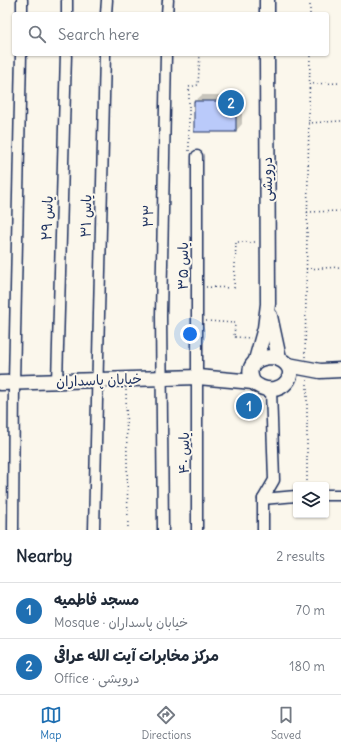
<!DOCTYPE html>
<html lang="en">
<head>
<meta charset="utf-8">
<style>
	body { margin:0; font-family:Delius,"Playpen Sans Arabic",sans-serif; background:#f6f6f7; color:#1f2937 }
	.controls { position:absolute; right:12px; bottom:12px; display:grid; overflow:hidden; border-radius:4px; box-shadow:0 1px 3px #0004 }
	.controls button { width:36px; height:36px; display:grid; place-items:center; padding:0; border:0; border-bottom:1px solid #e0e1e3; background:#fff; color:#1f2937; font:20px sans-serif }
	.you { position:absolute; left:190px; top:334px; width:14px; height:14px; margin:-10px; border:3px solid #fff; border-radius:50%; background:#1a73e8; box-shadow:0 0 0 6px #1a73e833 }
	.badge { display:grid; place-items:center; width:26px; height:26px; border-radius:50%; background:#1f6fb2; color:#fff; font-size:13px; font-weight:700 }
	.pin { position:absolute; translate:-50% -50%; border:2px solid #fff; box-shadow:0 1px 4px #0006 }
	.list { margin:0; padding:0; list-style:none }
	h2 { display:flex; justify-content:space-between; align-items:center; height:52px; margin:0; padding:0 16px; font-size:17px }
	h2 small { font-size:13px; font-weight:400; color:#747a83 }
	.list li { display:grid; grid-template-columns:26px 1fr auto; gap:12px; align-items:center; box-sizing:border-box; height:56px; padding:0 16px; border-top:1px solid #e0e1e3 }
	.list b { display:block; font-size:15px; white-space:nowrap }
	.list p { margin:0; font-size:13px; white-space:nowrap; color:#747a83 }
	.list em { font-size:13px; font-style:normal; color:#747a83 }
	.icon { flex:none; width:22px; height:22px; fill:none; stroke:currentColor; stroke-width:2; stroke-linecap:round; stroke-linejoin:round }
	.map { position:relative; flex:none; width:341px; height:530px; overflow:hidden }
	.search { position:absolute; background:#fff; box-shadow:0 1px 3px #0004; left:12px; right:12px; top:12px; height:44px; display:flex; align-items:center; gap:10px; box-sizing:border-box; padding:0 14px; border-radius:4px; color:#747a83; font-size:15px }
	.sheet { height:164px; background:#fff }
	nav { display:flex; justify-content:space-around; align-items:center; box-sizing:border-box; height:56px; border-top:1px solid #e0e1e3; background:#fff; font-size:11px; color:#747a83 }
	nav a { display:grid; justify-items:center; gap:2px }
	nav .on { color:#1f6fb2 }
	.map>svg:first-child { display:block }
</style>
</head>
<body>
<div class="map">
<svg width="341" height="530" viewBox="0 0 341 530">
	<rect width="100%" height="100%" fill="#fbf7ec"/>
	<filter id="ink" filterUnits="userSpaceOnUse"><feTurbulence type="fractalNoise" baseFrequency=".025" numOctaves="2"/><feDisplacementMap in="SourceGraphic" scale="8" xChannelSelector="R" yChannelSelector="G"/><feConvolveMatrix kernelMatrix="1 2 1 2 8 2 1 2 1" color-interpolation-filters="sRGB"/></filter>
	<g filter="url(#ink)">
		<path fill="#0003" d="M202 95H242V124L236 131 195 101Z"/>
		<rect fill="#bacafa" stroke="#1b2f5e" x="194" y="101" width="42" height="31"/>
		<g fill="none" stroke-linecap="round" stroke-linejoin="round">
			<defs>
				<g id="street">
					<path d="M22 14V0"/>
					<path d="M67 14V0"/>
					<path d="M106 14 107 0"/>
					<path d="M167 14 168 0"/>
					<path d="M197 156V530"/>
					<path d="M57 382 66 54"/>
					<path d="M326 495H341"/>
					<path d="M263 499 296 496"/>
					<path d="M13 530 14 383 21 54"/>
					<path d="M94 530 105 54"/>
					<path d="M163 530 161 316 166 54"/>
					<path d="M263 530V499L274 480 271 390"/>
				</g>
				<g id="secondary">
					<path d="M267 14V0"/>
					<path d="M270 316 279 358"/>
					<path d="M273 357C310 367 279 405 253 382 245 365 257 357 273 357Z"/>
					<path d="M256 360 265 328 268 304 267 54"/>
					<path d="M288 365 320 371 341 370"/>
					<path d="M0 383 198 377 253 382"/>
				</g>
			</defs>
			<use href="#street" stroke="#1b2f5e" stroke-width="13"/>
			<use href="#secondary" stroke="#1b2f5e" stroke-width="17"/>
			<g stroke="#1b2f5e" stroke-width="1.5" stroke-dasharray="1 3" stroke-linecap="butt">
				<path d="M310 14V4"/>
				<path d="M309 84 341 83"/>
				<path d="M308 123 341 121"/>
				<path d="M189 151V87L198 85 200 54"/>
				<path d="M307 212 341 211"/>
				<path d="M306 269 341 267"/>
				<path d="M206 287 234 288 236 242H257"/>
				<path d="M206 321 235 323 234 337 251 338"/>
				<path d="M305 357 310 54"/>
				<path d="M307 380V485"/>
				<path d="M126 390 128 530"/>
			</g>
			<use href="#street" stroke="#fbf7ec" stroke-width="10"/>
			<use href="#secondary" stroke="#fbf7ec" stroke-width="14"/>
		</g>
	</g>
	<g text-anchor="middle" stroke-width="4" stroke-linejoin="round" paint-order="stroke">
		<g font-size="14" fill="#1b2f5e" stroke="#fbf7ec">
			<text transform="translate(267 179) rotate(-90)" y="5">درویشی</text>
			<text transform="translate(86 216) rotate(-89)" y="5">یاس ۳۱</text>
			<text transform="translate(148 216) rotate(-89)" y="5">۳۳</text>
			<text transform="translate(47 218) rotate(-88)" y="5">یاس ۲۹</text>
			<text transform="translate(183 266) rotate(-90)" y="5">یاس ۳۵</text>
			<text transform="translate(99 380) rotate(-2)" y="5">خیابان پاسداران</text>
			<text transform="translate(184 453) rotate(-90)" y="5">یاس ۴۰</text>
		</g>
	</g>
</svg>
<div class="controls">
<button><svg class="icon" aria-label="layers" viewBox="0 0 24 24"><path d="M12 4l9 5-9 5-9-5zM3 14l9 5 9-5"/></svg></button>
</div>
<div class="you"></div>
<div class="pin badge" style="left:249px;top:406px">1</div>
<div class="pin badge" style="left:231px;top:103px">2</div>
<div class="search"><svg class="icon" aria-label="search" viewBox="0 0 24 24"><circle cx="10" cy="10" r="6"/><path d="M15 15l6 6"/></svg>Search here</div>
</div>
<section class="sheet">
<h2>Nearby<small>2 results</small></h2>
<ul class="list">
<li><span class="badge">1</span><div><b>مسجد فاطمیه</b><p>Mosque · خیابان پاسداران</p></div><em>70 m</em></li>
<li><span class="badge">2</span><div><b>مرکز مخابرات آیت الله عراقی</b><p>Office · درویشی</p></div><em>180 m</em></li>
</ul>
</section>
<nav>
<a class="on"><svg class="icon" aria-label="map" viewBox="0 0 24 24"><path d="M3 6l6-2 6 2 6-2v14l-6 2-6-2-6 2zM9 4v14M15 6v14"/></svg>Map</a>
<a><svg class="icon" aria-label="directions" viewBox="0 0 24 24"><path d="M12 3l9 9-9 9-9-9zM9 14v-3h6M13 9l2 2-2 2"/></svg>Directions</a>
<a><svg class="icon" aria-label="saved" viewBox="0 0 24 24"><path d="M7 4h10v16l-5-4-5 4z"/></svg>Saved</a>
</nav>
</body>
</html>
